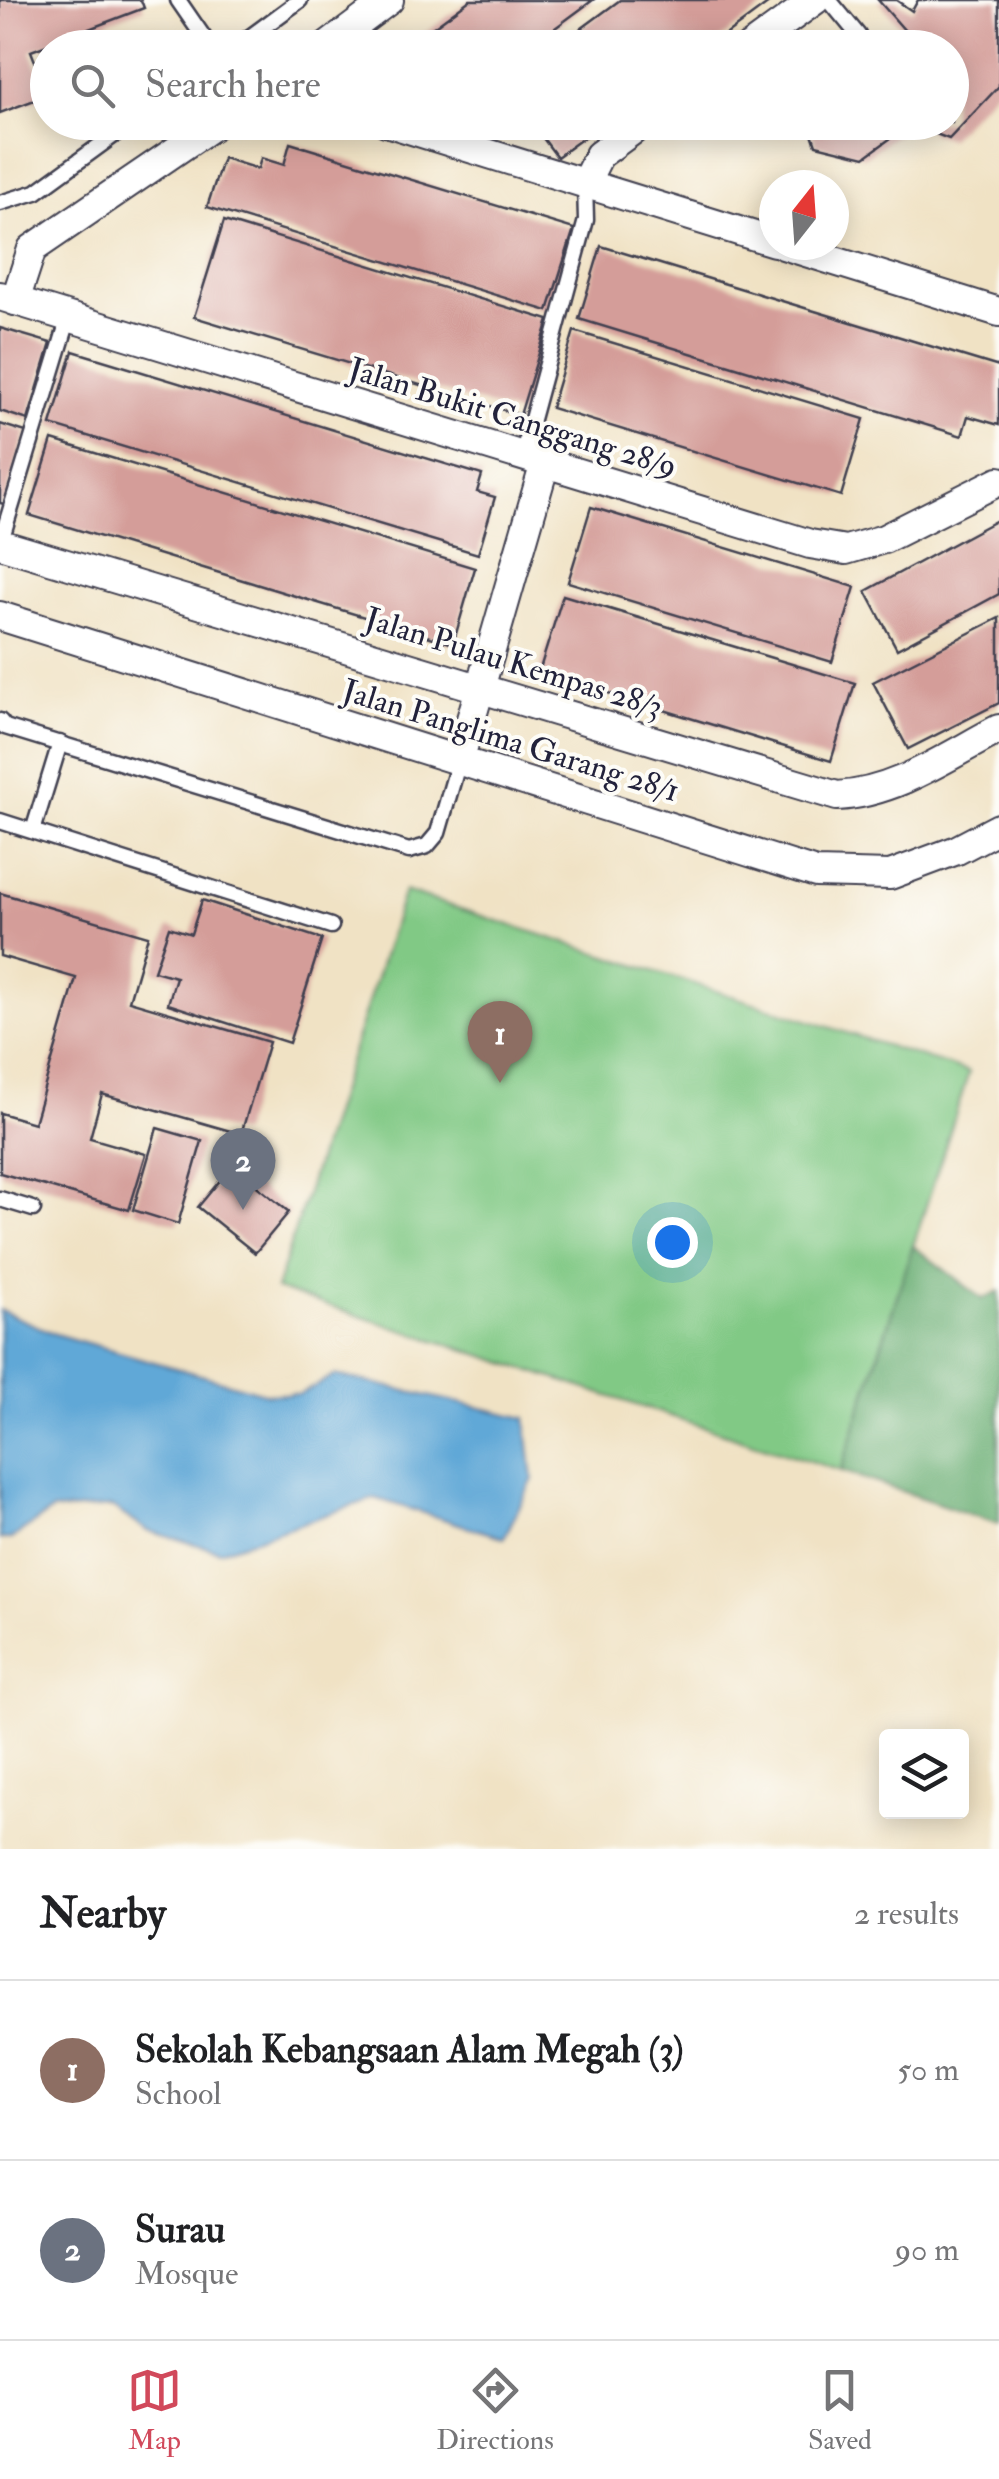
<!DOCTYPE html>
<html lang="en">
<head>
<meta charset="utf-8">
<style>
	body { margin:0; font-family:"IM FELL Double Pica",serif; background:#f2f2f2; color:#202124 }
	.controls { position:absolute; right:30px; bottom:30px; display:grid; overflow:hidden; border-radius:10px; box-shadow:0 5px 25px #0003 }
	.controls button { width:90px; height:90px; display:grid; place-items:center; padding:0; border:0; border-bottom:2px solid #e0e0e0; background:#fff; color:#202124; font:50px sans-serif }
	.compass { position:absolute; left:759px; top:170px; width:90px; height:90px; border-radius:50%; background:#fff; box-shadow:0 5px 25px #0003; rotate:17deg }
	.you { position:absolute; left:672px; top:1242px; width:35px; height:35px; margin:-25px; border:8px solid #fff; border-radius:50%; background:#1a73e8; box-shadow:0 0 0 15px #1a73e833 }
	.badge { display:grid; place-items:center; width:65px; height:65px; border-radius:50%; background:#d1495b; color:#fff; font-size:32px; font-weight:700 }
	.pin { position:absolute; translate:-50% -82px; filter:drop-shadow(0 2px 5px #0008) }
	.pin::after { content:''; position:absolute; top:52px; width:35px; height:30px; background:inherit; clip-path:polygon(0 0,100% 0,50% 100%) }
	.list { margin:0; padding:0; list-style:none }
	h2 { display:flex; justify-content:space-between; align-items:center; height:130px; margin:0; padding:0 40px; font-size:42px }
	h2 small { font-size:32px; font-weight:400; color:#757577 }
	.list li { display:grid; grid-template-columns:65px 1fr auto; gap:30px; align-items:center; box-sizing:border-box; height:180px; padding:0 40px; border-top:2px solid #e0e0e0 }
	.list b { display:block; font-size:38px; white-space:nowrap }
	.list p { margin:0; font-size:32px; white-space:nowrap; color:#757577 }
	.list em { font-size:32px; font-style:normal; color:#757577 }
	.icon { flex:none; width:55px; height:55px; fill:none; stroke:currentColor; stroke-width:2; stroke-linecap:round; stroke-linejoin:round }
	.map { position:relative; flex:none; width:999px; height:1849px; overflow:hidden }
	.search { position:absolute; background:#fff; box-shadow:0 5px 25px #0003; left:30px; right:30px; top:30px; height:110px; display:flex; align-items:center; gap:25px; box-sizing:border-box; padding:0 35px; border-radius:55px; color:#757577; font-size:38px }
	.sheet { height:490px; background:#fff }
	nav { display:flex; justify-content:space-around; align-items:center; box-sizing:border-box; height:140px; border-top:2px solid #e0e0e0; background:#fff; font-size:28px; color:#757577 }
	nav a { display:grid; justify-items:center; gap:5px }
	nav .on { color:#d1495b }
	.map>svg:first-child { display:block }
</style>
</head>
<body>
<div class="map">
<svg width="999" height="1849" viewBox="0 0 999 1849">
	<rect width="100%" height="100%" fill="#fdfcf7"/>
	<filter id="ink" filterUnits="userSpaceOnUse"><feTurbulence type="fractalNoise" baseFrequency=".01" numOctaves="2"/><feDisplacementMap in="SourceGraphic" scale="20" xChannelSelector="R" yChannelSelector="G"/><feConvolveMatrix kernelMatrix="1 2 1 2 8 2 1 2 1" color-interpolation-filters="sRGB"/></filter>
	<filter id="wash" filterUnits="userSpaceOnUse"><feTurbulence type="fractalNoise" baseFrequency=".0048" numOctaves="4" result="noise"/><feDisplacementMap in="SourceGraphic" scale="40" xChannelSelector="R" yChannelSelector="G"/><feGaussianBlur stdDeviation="2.25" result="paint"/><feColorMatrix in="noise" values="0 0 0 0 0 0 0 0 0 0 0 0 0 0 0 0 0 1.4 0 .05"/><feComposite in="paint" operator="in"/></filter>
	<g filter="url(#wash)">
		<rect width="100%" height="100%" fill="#f0e2c4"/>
		<path fill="#81c985" stroke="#527660" stroke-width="2.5" d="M404 891 969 1072 841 1471 276 1289Z"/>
		<path fill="#68ad72" stroke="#456856" stroke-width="2.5" d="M913 1246 983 1299 999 1291V1524L841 1471Z"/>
		<path fill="#60a8d7" stroke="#416589" stroke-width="2.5" d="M0 1310 55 1334 268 1394H300L336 1375 526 1418 533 1479 504 1538 375 1498 220 1551 148 1531 112 1507 52 1511 11 1539H0Z"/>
		<g id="blocks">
			<g fill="#d49d99">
				<path d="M0 0H141L144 8 31 51 48 95 0 113Z"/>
				<path d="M470 0H593L528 48H405Z"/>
				<path d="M620 0H773L708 48H555Z"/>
				<path d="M878 0H896L912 11 918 0H999V86L949 139 933 133 923 122H952V48H892L906 32Z"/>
				<path d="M531 122H605L557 157Z"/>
				<path d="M808 122H913L865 157 816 145Z"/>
				<path d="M290 143 574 229 548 311 207 207 223 158 258 169 261 158 284 165Z"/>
				<path d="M224 221 549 320 520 415 194 317Z"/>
				<path d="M601 246 999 367V425L968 416 962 436 579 319Z"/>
				<path d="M0 328 51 343 28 420 0 411Z"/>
				<path d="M574 331 864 419 841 496 551 408Z"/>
				<path d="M73 351 482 475 477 492 495 497 478 554 51 425Z"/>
				<path d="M0 424 26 432 4 504 0 503Z"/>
				<path d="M52 440 475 568 453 644 29 515Z"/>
				<path d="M591 507 855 587 832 662 568 582Z"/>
				<path d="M999 519V594L897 649 866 591Z"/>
				<path d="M563 595 855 683 831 761 539 672Z"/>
				<path d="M999 618V703L908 749 873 682Z"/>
				<path d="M0 893 148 936 129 1001 269 1042 241 1134 102 1094 90 1138 146 1154 129 1210 0 1173V1113L34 1123 76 978 0 956Z"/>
				<path d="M202 900 322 939 289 1043 168 1004 176 977 154 971 169 927 191 934Z"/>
				<path d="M157 1128 202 1141 178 1224 133 1210Z"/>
				<path d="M232 1166 289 1212 255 1253 198 1207Z"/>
			</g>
		</g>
	</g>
	<g filter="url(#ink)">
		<use href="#blocks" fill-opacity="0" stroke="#413f50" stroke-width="2.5"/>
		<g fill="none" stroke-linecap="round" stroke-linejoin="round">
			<defs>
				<g id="lane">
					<path d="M178 0 211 48"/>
					<path d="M829 0 858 35 853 48"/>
					<path d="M235 48 300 0"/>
					<path d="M0 203 36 192 132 122"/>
					<path d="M522 456 586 220 585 183"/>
					<path d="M0 544 69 317"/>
					<path d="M0 721 5 727 409 851 427 846 438 833 459 761"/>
					<path d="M0 821 331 926"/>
					<path d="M33 831 60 743"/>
					<path d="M0 1199 33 1209"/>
				</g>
				<g id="street">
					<path d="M325 48 389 0"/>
					<path d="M749 48 815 0"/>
					<path d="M386 122 774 242"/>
					<path d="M585 183 599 155 644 122"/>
					<path d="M783 245 999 312"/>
					<path d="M0 296 810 544 846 550 884 539 999 481"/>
					<path d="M15 301 32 249 218 122"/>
					<path d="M0 544 837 796C896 793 947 756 999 729"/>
					<path d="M0 616 816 873 890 875 957 850 999 828"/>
					<path d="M459 761 545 463"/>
				</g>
			</defs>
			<use href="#lane" stroke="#413f50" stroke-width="19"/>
			<use href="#street" stroke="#413f50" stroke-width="32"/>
			<use href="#lane" stroke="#fff" stroke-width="14"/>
			<use href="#street" stroke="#fff" stroke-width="28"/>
		</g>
	</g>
	<g text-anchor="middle" stroke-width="8" stroke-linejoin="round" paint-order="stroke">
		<g font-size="32" fill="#22223b" stroke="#fdfcf7">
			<text transform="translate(513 417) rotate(17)" y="11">Jalan Bukit Canggang 28/9</text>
			<text transform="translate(514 662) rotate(17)" y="11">Jalan Pulau Kempas 28/3</text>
			<text transform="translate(511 740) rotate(17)" y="11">Jalan Panglima Garang 28/1</text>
		</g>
	</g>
</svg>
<div class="controls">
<button><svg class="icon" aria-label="layers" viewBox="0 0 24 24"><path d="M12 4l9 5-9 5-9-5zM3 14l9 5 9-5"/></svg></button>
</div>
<svg class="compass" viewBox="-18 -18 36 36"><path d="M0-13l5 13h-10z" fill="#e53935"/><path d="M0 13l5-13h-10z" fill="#757577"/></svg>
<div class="you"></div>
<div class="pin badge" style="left:500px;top:1083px;background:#8d6e63">1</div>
<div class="pin badge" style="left:243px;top:1210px;background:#6b7280">2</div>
<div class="search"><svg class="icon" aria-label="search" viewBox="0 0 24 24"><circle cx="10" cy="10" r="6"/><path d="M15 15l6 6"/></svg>Search here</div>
</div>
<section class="sheet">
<h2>Nearby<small>2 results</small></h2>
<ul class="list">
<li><span class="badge" style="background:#8d6e63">1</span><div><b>Sekolah Kebangsaan Alam Megah (3)</b><p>School</p></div><em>50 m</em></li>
<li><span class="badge" style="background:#6b7280">2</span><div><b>Surau</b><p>Mosque</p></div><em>90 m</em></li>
</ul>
</section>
<nav>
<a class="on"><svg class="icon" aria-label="map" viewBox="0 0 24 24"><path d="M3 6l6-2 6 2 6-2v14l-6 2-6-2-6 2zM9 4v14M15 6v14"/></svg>Map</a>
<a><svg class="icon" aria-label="directions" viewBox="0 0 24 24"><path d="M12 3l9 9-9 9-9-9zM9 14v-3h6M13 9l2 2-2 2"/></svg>Directions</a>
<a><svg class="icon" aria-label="saved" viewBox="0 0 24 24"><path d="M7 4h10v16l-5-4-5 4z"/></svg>Saved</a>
</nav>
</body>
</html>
